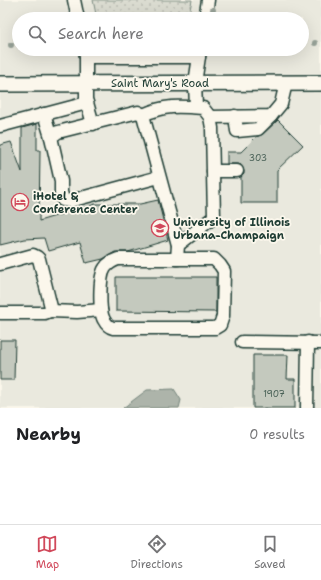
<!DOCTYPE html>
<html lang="en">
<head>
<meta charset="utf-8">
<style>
	body { margin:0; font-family:"Shantell Sans",sans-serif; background:#f6f6f6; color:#202124 }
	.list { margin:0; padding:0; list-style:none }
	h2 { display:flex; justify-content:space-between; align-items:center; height:52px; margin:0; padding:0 16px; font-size:17px }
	h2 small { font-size:13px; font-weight:400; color:#757577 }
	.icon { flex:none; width:22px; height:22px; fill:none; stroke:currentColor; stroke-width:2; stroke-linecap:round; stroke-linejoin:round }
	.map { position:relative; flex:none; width:321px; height:408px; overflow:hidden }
	.search { position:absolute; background:#fff; box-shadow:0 4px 16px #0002; left:12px; right:12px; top:12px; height:44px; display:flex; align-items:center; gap:10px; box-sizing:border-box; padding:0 14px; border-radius:22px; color:#757577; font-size:15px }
	.sheet { height:116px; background:#fff }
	nav { display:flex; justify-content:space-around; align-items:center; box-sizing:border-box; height:56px; border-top:1px solid #e0e0e0; background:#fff; font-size:11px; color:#757577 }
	nav a { display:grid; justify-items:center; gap:2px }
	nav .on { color:#d1495b }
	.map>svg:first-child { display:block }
</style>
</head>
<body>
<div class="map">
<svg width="321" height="408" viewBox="0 0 321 408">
	<defs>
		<pattern id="grass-dots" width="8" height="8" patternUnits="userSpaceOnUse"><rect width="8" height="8" fill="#dbdcd1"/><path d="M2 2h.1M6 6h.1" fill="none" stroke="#bcbeb4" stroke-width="1.8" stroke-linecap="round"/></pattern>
	</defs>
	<rect width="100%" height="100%" fill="#fbf7ec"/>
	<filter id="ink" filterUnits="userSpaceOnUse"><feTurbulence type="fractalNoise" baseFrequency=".025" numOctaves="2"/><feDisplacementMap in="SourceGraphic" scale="8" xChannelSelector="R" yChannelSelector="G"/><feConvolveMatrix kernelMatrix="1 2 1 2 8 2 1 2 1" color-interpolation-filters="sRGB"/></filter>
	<g filter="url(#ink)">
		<path fill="#eae9de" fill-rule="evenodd" d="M0 0H321V408H0ZM19 19H302V49H19Z"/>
		<g fill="url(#grass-dots)" stroke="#7d8c82">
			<path d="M93 0H192L188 19H97Z"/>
			<path d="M102 49H183L181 57H104Z"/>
		</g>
		<path fill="#adb4aa" stroke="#74847b" d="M174 389 181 400 179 408H123L147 390Z"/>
		<g fill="#c4c9be" stroke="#1f3d34">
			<path d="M278 120 303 145 277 170V203H241V177L244 174V171L240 164H227V152H241L256 137 263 134Z"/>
			<path d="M37 124V150H40L39 221 95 204H140L158 200 168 240 128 252H115L103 259 86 263 80 242 48 251 44 238 25 239 0 245V145L11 142 22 172V128Z"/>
			<path d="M116 277H216V312L116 311Z"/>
			<path d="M0 340H15L14 380H0Z"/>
			<path d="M253 355H288L287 379H295V408H253Z"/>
		</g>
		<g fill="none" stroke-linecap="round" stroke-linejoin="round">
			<defs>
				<g id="minor">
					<path d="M74 0 78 19"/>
					<path d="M205 19 208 0"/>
					<path d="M85 49 86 57V99L93 124"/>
					<path d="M86 57H199"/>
					<path d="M196 107 195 83 200 50"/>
					<path d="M44 114 51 137"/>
					<path d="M143 115C165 105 178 106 203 108L210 117 212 128 214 217 178 245"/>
					<path d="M235 116 237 131 258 129 271 116"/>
					<path d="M210 117 271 116 281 104 286 83"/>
					<path d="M0 126 87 103"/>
					<path d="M213 171H237"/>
					<path d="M159 177 70 201 63 200 61 192V181L51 137 58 132 138 112 143 115 178 245 177 259"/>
					<path d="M118 259H214L220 265 224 271 223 316 220 325 215 328H113C109 327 106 324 104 320 99 312 99 276 105 268 108 263 113 261 118 259Z"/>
					<path d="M0 264 33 255 37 257 39 259 51 307 50 311 45 313H0"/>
					<path d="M50 311 77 312 101 310"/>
					<path d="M242 342 321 343"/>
					<path d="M307 408 308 342"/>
				</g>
				<path id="major" d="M0 84 321 83"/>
			</defs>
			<use href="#minor" stroke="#1f3d34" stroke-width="15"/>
			<use href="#major" stroke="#1f3d34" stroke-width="18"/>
			<use href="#minor" stroke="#fbf7ec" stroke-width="12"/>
			<use href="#major" stroke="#fbf7ec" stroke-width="15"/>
		</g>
		<g fill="#97a298">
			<circle cx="213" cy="10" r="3"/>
			<circle cx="315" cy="43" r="3"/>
			<circle cx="11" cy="45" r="3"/>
		</g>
	</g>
	<defs>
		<symbol id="hotel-ring" viewBox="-11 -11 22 22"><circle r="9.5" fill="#fbf7ec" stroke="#d1495b" stroke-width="1.5"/><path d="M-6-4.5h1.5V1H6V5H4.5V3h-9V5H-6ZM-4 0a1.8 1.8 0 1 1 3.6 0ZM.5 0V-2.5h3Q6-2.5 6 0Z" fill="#d1495b"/></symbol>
		<symbol id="university-ring" viewBox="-11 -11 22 22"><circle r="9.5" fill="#fbf7ec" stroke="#d1495b" stroke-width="1.5"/><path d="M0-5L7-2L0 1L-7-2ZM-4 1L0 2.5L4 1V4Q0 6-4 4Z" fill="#d1495b"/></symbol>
	</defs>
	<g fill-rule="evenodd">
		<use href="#hotel-ring" x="10" y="192" width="20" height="20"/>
		<use href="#university-ring" x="150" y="218" width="20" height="20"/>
	</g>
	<g text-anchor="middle" stroke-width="3.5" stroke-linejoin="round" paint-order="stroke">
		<g font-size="9" fill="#486056">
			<text x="258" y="161">303</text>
			<text x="274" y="397">1907</text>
		</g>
		<g font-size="11" fill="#1f3d34" stroke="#fbf7ec">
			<text x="160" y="87">Saint Mary's Road</text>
		</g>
		<g font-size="11" font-weight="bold" fill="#1f3d34" stroke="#fbf7ec" text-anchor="start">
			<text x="33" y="200">iHotel &amp;<tspan x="33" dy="13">Conference Center</tspan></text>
			<text x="173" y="226">University of Illinois<tspan x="173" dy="13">Urbana-Champaign</tspan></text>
		</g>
	</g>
</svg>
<div class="search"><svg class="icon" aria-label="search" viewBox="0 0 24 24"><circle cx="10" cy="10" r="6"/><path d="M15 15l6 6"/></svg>Search here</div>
</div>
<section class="sheet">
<h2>Nearby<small>0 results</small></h2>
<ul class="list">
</ul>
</section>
<nav>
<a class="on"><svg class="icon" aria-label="map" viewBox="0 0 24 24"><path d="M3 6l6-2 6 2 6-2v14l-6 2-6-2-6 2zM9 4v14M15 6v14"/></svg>Map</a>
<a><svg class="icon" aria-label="directions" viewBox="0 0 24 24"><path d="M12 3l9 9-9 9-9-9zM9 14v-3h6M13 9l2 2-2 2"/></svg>Directions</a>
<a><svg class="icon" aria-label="saved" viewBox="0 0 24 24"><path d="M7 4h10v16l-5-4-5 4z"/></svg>Saved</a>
</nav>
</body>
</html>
